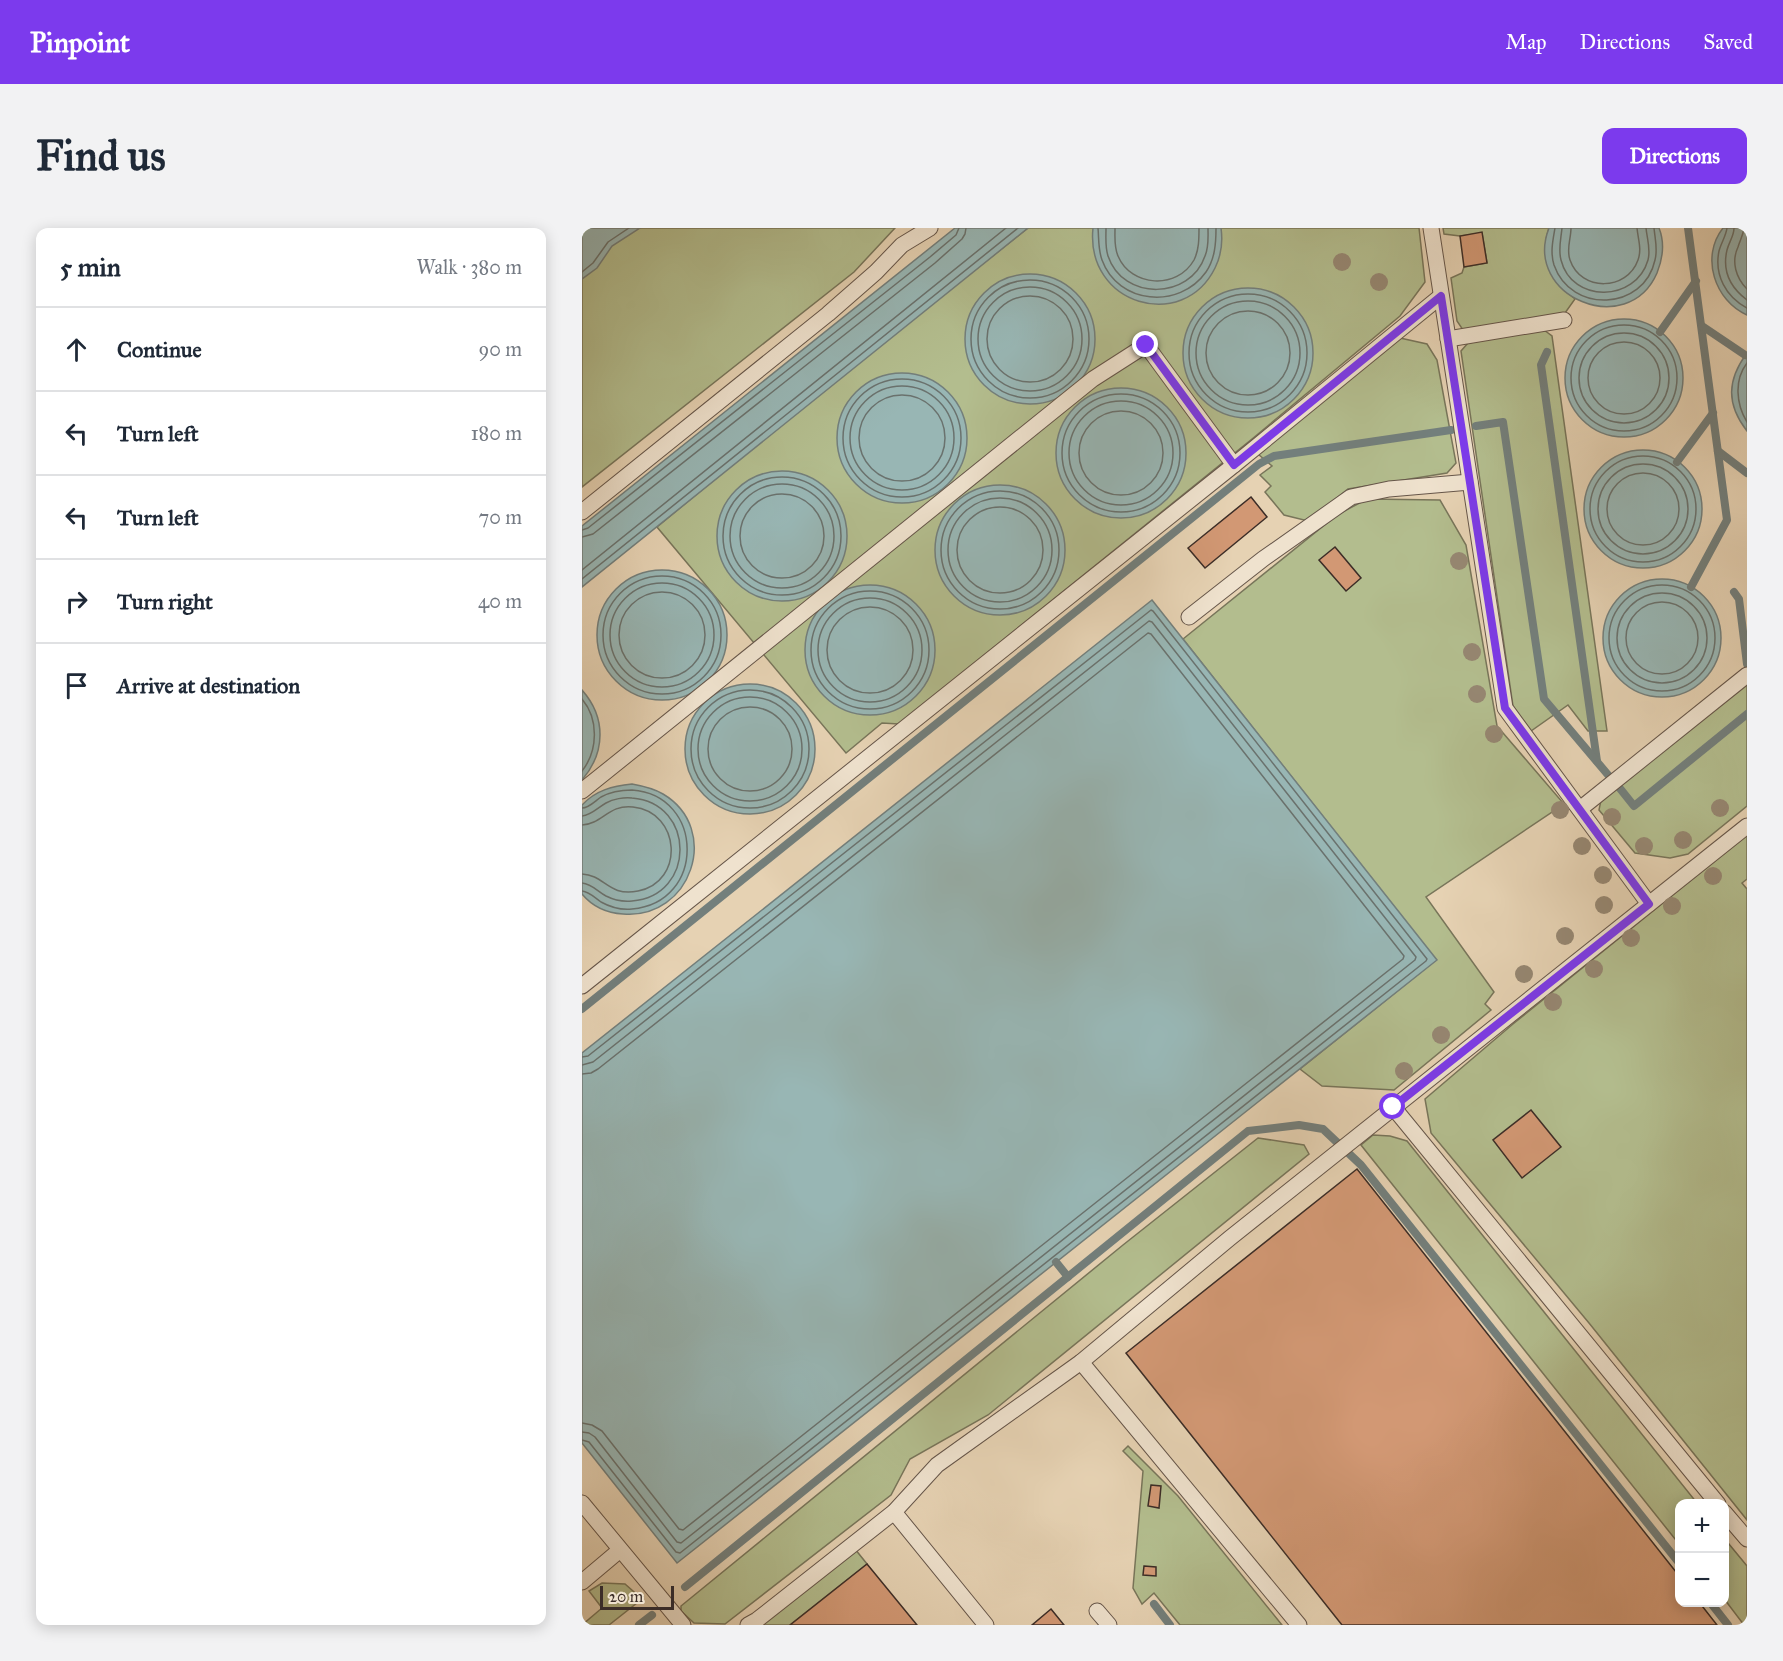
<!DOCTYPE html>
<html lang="en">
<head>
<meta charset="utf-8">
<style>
	body { margin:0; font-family:"IM FELL Great Primer",serif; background:#f2f2f3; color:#1f2937 }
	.controls { position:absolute; right:18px; bottom:18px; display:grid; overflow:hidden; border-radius:12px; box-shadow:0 3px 15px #0003 }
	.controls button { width:54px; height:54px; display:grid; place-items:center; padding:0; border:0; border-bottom:2px solid #e0e1e3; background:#fff; color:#1f2937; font:30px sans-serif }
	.scale { position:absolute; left:18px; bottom:15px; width:74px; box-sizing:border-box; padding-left:6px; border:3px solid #3c2d27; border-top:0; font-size:16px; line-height:21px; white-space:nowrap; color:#3c2d27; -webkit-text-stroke:4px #efe2ce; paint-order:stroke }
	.stop { position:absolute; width:18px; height:18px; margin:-14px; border:4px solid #7c3aed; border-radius:50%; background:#fff }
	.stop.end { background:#7c3aed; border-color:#fff; box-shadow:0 2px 6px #0008 }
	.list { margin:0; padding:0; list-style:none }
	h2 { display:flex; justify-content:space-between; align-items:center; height:78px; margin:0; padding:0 24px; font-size:26px }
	h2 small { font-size:20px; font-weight:400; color:#747a83 }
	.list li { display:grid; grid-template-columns:39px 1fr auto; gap:18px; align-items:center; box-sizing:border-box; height:84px; padding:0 24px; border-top:2px solid #e0e1e3 }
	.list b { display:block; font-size:22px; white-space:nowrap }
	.list em { font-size:20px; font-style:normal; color:#747a83 }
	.icon { flex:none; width:33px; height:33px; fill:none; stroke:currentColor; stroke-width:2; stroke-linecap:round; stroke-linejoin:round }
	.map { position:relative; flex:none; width:1165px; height:1397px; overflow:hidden; border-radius:12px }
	header { display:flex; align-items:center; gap:36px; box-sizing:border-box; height:84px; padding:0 30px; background:#7c3aed; color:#fff }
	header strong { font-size:28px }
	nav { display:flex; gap:33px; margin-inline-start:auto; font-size:21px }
	.intro { display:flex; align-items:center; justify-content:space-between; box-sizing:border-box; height:144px; padding:0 36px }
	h1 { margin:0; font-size:42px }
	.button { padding:15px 27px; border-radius:12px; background:#7c3aed; color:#fff; font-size:21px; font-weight:700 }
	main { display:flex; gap:36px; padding:0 36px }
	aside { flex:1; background:#fff; border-radius:12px; box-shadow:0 3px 15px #0003 }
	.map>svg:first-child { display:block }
</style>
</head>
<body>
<header>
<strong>Pinpoint</strong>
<nav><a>Map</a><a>Directions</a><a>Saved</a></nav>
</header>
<div class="intro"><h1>Find us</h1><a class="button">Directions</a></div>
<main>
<aside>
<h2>5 min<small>Walk · 380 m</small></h2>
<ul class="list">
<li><svg class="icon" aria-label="ahead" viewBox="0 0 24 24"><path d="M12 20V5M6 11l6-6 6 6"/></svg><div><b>Continue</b></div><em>90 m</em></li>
<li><svg class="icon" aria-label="left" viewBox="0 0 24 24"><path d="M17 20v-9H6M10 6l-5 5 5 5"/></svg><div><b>Turn left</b></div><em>180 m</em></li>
<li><svg class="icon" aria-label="left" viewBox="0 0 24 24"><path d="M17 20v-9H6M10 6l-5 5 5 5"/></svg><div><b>Turn left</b></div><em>70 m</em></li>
<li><svg class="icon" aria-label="right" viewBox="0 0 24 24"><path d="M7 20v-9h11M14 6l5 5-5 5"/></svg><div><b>Turn right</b></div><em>40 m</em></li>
<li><svg class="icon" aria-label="arrive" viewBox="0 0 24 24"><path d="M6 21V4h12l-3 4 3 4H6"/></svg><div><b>Arrive at destination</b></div></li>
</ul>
</aside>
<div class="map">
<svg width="1165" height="1397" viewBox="0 0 1165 1397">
	<rect width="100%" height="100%" fill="#e6d2b3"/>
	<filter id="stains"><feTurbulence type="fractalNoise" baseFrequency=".00333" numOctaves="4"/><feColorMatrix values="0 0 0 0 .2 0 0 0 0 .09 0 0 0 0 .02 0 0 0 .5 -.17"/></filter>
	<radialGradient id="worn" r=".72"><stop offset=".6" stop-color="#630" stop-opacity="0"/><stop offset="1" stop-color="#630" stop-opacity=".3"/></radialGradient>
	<g fill="#b3bd8e" stroke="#78755a" stroke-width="1.5">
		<path d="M0 0H313L272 44 0 259Z"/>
		<path d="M446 0H837L843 54 818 88 670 211 317 496 300 495 264 525 75 299 245 158Z"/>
		<path d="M861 0H967C957 27 971 54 993 71L983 85 881 102 875 93 869 50 880 45 882 39 905 35 900 5 878 8 862 6Z"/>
		<path d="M962 102 970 108 1025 503H1006L986 477 949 503 931 478 879 123 886 115Z"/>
		<path d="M818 110 845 116 855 132 874 235 865 245 766 261 726 293 702 287 683 264 689 258 678 247 690 238 676 226Z"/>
		<path d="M785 271 858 272 884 317 915 498 982 576 844 669 912 764 903 776 909 782 812 862 740 858 718 841 854 732 601 411 755 287Z"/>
		<path d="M1165 454V578L1106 626 1088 630 1053 625 1017 582 1019 572Z"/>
		<path d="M1165 607V651L1160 655 1165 661V1292L1007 1095 849 905 843 871 931 796Z"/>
		<path d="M791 907 808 908 825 913 1115 1275 1098 1276 1097 1316 779 917Z"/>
		<path d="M676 910 722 917 727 926 406 1187 328 1231 309 1267 143 1396 112 1395 99 1383V1378L541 1017Z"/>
		<path d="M546 1218 596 1268 700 1397H598L572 1365 560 1376 551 1360 561 1243 541 1223Z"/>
		<path d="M1142 1310 1165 1338V1397H1162L1143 1372Z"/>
		<path d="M273 1321 285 1336 208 1397H179Z"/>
		<path d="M20 1355 43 1356 60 1371 27 1397H0L20 1380 7 1363Z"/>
	</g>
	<g fill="#98b6b4" stroke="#737f7c" stroke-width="1.5">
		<path d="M0 0H58L30 18 15 40 0 51Z"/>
		<path d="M373 0H446L0 359V298Z"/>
		<path d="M511 0H639C641 14 639 28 633 40 601 105 503 77 511 0Z"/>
		<path d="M967 0H1077C1083 15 1081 30 1075 45 1046 112 940 69 967 0Z"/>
		<path d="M1141 0H1165V87C1133 73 1118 29 1141 0Z"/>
		<circle cx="448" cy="111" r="65"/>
		<circle cx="666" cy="125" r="65"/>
		<circle cx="1042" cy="150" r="59"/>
		<path d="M1165 125V203C1144 176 1145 152 1165 125Z"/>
		<circle cx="320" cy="210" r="65"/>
		<circle cx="539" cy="225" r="65"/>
		<circle cx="1061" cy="281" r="59"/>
		<circle cx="200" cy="308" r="65"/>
		<circle cx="418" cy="322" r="65"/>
		<circle cx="80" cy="407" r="65"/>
		<circle cx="1080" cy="410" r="59"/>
		<circle cx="288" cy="422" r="65"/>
		<path d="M570 372 855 732 95 1335 0 1215V825Z"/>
		<circle cx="168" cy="521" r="65"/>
		<path d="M0 462C24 489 24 524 0 552Z"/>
		<path d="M50 556C61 558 71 560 81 566 140 601 109 692 41 686 25 685 10 678 0 666V577C14 562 31 558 50 556Z"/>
	</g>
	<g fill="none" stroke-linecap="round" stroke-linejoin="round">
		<g stroke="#6a726e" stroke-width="1.5">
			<path d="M516 0C517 11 516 21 520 32 536 76 597 82 624 44 633 31 634 15 634 0"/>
			<path d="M524 0C524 10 523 19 526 28 541 73 608 72 623 28 627 19 626 9 626 0"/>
			<path d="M533 0C533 10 532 19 536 28 549 59 595 62 612 32 617 22 617 11 617 0"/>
			<path d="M973 0C971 12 968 24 972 37 989 86 1062 83 1073 32 1076 21 1073 11 1072 0"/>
			<path d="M980 0C979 11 976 21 979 32 990 76 1054 74 1066 32 1069 21 1065 11 1064 0"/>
			<path d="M989 0C989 11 984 21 988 32 999 64 1045 63 1056 32 1060 21 1056 11 1055 0"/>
			<path d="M1145 0C1144 8 1139 15 1137 23 1132 47 1144 69 1165 80"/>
			<path d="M1152 0C1152 8 1147 14 1145 22 1140 43 1149 60 1165 72"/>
			<path d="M1162 0C1161 8 1158 12 1156 19 1149 34 1154 50 1165 61"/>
			<path d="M0 44 11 35 26 14 47 0"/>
			<circle cx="448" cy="111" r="59"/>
			<circle cx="448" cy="111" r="52"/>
			<circle cx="666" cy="125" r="59"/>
			<circle cx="448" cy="111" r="43"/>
			<circle cx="666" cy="125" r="52"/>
			<circle cx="666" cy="125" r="42"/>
			<circle cx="1042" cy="150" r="53"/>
			<circle cx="1042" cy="150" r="45"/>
			<circle cx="1042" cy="150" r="36"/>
			<path d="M1165 135C1152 152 1154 176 1165 194"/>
			<circle cx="320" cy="210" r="59"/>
			<circle cx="320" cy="210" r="52"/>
			<circle cx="539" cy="225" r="59"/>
			<circle cx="320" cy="210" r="43"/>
			<circle cx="539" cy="225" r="52"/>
			<circle cx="539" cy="225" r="42"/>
			<circle cx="1061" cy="281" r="53"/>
			<circle cx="1061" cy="281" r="45"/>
			<circle cx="1061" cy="281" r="36"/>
			<circle cx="200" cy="308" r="59"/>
			<circle cx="200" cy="308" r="52"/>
			<circle cx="418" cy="322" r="59"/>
			<circle cx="200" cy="308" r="42"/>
			<circle cx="418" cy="322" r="52"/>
			<circle cx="418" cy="322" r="43"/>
			<path d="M0 302 6 300 348 29 374 7 377 0"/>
			<path d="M0 309 11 306 353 35 380 11 383 6 384 0"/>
			<path d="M0 342 424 0"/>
			<circle cx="80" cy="407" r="59"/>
			<path d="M0 351 436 0"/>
			<circle cx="80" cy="407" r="52"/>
			<circle cx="1080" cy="410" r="53"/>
			<circle cx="288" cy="422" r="59"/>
			<circle cx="80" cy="407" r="43"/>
			<circle cx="1080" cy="410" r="45"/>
			<circle cx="288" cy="422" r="52"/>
			<circle cx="1080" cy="410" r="36"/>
			<circle cx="288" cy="422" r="43"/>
			<circle cx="168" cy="521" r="59"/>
			<circle cx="168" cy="521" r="52"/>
			<path d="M0 471C17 491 16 523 0 543"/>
			<circle cx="168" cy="521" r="42"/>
			<path d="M0 580C7 580 13 573 19 569 28 564 40 562 50 562 123 567 124 675 50 681 40 682 28 679 19 674 13 670 8 664 0 663"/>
			<path d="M0 588C10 587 15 580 24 575 31 571 42 569 50 570 114 575 114 668 50 673 41 674 32 672 24 668 15 663 10 656 0 655"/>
			<path d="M0 597C20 596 27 576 51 579 99 584 103 654 56 663 26 669 23 647 0 646"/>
			<path d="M0 829 6 828 569 382 571 383 845 731 844 733 98 1325 94 1324 7 1214 0 1212"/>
			<path d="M0 837 11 834 567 393 570 394 834 729 833 732 99 1315 95 1314 13 1209 7 1205 0 1204"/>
			<path d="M0 846 9 845 16 841 566 405 569 406 822 728 821 731 101 1302 97 1301 20 1203 10 1197 0 1195"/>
		</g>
		<g stroke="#737f7c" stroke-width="8">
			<path d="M1106 0 1145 292 1109 359"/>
			<path d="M1120 98 1163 127"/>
			<path d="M1078 104 1114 53"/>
			<path d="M965 124 959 137 1015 533"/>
			<path d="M894 198 921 194 962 471 1027 548"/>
			<path d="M1136 223 1165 245"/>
			<path d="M1095 234 1131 185"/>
			<path d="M1152 364 1157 371 1165 436"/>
			<path d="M1036 558 1052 578 1165 486"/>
			<path d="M0 781 677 236 692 228 869 202"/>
			<path d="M474 1034 486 1049"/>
			<path d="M103 1359 666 903 717 897 741 901 779 937 1098 1336"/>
			<path d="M1128 1374 1146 1397"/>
			<path d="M572 1376 588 1397"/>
			<path d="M57 1397 70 1387"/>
		</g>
	</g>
	<g fill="#d29874" stroke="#3c2d27" stroke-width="1.5">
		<path d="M900 4 905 35 882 39 878 8Z"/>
		<path d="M669 269 685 289 623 340 606 320Z"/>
		<path d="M753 319 779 350 764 363 737 332Z"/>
		<path d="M949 882 979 919 940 950 911 912Z"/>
		<path d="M775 941 1098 1349V1374H1117L1135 1397H760L544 1125Z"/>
		<path d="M569 1257 579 1258 577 1280 566 1278Z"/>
		<path d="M285 1336 335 1397H208Z"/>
		<path d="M562 1338 574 1339V1348L561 1347Z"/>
		<path d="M469 1381 482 1397H450Z"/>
	</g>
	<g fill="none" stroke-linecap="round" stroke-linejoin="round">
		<defs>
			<g id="lane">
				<path d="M849 0 923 480 1067 676"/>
				<path d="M866 111 982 92"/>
				<path d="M0 284 246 86 294 44 320 17 348 0"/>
				<path d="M607 389 681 331 769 269 807 261 888 254"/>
				<path d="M0 563 511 151 564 117 652 237"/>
				<path d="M998 581 1165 447"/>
				<path d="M0 758 652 237 859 68"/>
				<path d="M811 879 1136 1276"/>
				<path d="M499 1134 717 1397"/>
				<path d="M0 1275 101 1397"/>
				<path d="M312 1284 404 1397"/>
				<path d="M1142 1284 1165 1311"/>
				<path d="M0 1354 38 1322"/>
				<path d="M515 1383 527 1397"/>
				<path d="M166 1397 175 1392 312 1284 355 1237 499 1134 648 1010 1165 598"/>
			</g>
		</defs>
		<use href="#lane" stroke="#66564a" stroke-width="17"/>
		<use href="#lane" stroke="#efe2ce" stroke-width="15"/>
	</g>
	<g fill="#968772">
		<circle cx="760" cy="34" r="9"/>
		<circle cx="797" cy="54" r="9"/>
		<circle cx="877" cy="333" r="9"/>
		<circle cx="890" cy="424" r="9"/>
		<circle cx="895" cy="466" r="9"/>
		<circle cx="912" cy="506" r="9"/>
		<circle cx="1138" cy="580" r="9"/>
		<circle cx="978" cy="582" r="9"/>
		<circle cx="1030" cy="589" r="9"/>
		<circle cx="1101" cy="612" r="9"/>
		<circle cx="1000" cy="618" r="9"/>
		<circle cx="1062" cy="618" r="9"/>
		<circle cx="1021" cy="647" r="9"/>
		<circle cx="1131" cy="648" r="9"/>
		<circle cx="1022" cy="677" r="9"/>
		<circle cx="1090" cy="678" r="9"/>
		<circle cx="983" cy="708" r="9"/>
		<circle cx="1049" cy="710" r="9"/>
		<circle cx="1012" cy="741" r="9"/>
		<circle cx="942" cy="746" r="9"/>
		<circle cx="971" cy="774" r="9"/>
		<circle cx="859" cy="807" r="9"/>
		<circle cx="822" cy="843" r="9"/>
	</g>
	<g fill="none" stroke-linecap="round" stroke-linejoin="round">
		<path stroke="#7c3aed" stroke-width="8" d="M564 117 652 237 859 68 923 480 1067 676 811 879"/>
	</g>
	<rect width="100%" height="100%" filter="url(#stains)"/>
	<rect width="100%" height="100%" fill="url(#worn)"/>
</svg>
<div class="controls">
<button>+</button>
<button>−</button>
</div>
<div class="scale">20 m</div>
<div class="stop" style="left:811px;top:879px"></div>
<div class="stop end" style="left:564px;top:117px"></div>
</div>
</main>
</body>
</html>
